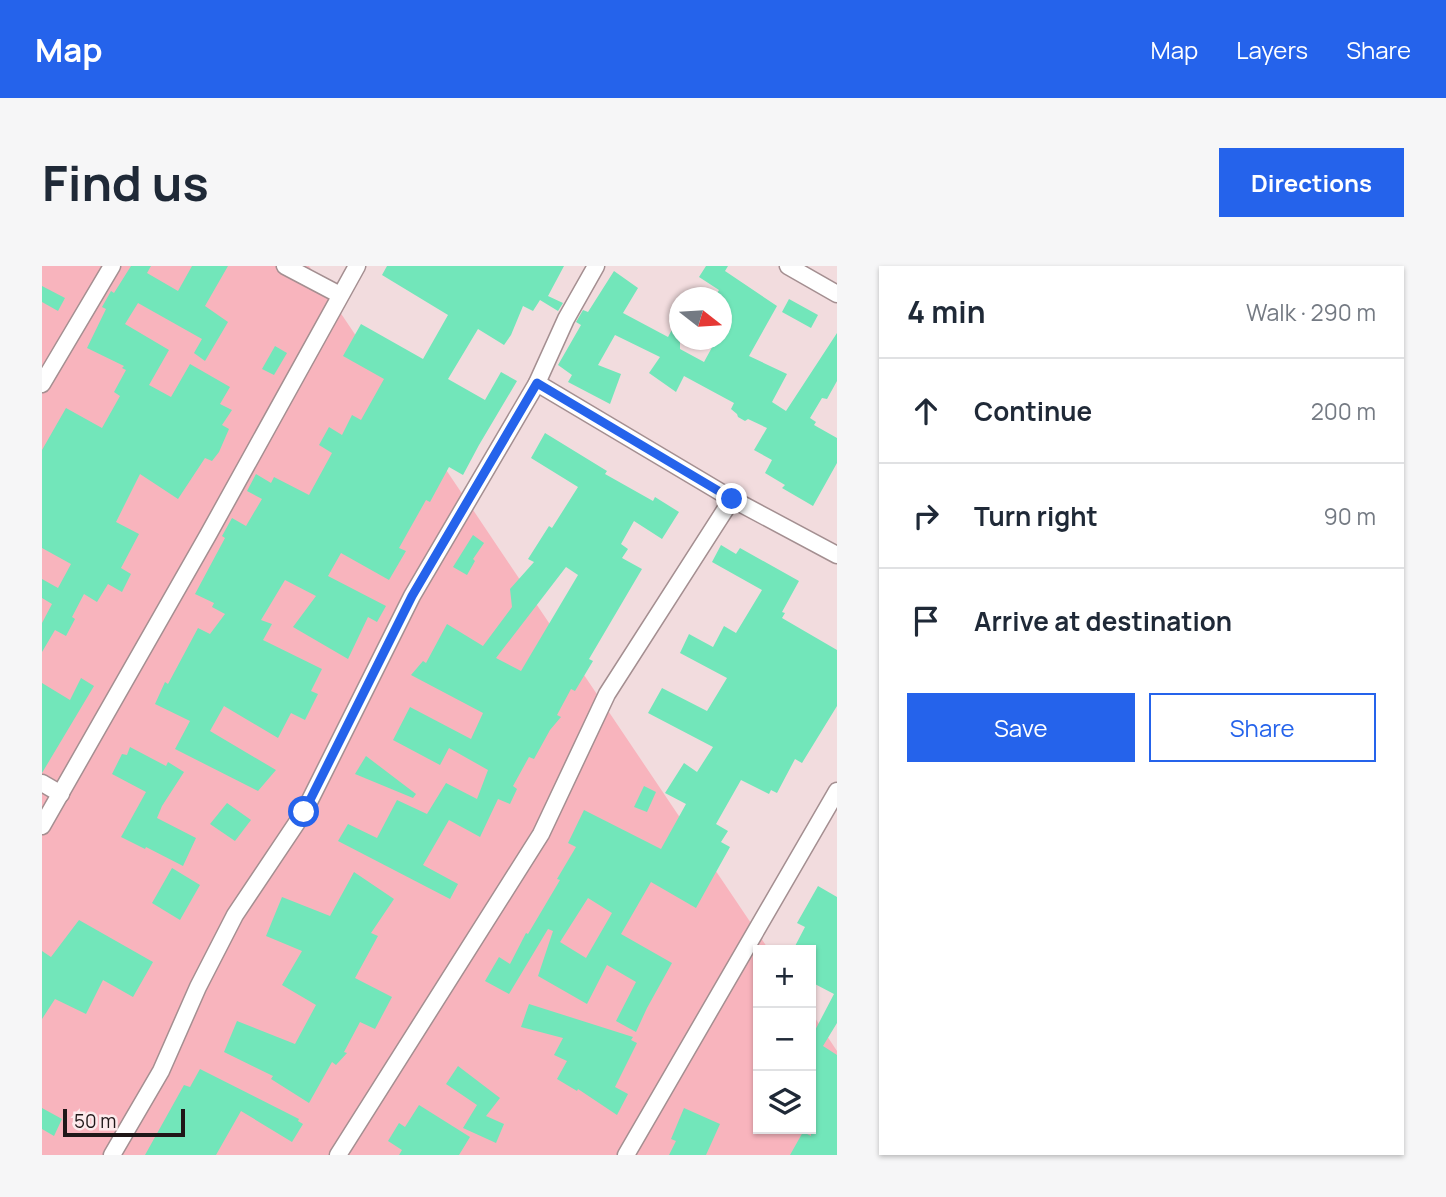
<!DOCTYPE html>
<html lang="en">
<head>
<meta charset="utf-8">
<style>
	body { margin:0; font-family:Manrope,sans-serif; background:#f6f6f7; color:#1f2937 }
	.controls { position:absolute; right:21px; bottom:21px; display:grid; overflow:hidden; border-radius:0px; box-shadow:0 2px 5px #0004 }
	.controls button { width:63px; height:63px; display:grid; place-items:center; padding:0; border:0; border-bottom:2px solid #e0e1e3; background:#fff; color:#1f2937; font:35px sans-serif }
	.compass { position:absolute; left:627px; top:21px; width:63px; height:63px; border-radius:50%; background:#fff; box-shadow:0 2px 5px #0004; rotate:107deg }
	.scale { position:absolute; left:21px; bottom:18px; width:122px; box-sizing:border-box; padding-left:7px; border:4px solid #1f1718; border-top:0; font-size:19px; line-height:24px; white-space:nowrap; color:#1f1718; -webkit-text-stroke:5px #fceaec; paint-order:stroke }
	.stop { position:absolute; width:21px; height:21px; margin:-16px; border:5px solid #2563eb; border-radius:50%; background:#fff }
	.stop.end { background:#2563eb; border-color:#fff; box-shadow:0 2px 7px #0008 }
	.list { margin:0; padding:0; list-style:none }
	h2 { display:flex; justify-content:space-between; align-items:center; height:91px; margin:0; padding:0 28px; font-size:30px }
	h2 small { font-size:23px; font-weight:400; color:#747a83 }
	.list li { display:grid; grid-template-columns:46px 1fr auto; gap:21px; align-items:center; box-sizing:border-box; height:105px; padding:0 28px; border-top:2px solid #e0e1e3 }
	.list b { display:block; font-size:26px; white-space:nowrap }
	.list em { font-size:23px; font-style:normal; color:#747a83 }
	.actions { display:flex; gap:14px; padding:21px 28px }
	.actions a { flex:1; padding:16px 0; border:2px solid #2563eb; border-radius:0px; text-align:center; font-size:24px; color:#2563eb }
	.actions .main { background:#2563eb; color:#fff }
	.icon { flex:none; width:38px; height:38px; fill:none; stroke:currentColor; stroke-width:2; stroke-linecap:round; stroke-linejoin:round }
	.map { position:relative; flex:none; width:795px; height:889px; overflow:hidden; border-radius:0px }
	header { display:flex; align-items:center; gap:42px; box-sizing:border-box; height:98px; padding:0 35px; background:#2563eb; color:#fff }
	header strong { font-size:33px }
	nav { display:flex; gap:38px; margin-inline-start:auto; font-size:24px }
	.intro { display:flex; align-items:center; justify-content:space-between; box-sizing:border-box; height:168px; padding:0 42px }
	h1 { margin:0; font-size:49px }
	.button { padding:18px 32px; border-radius:0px; background:#2563eb; color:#fff; font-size:24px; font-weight:700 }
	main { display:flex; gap:42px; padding:0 42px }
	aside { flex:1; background:#fff; border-radius:0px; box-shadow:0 2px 5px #0004 }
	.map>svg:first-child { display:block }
</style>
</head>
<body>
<header>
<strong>Map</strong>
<nav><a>Map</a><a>Layers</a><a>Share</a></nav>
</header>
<div class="intro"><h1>Find us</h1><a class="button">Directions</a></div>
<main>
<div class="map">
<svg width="795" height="889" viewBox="0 0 795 889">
	<rect width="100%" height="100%" fill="#f2dcde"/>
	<path fill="#f8b4bd" d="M0 0H267L727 684H716V863H769V746L795 785V889H0Z"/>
	<g fill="#72e6ba" fill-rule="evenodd">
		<path d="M89 0H109L105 7 136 25 150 0H186L163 40 186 56 163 95 152 87 160 73 96 37 83 58 127 84 107 119 129 131 148 98 188 121 178 138 190 144 180 159 187 163 177 186 170 195 163 192 136 233 98 208 74 256 97 268 79 302 89 308 80 326 66 318 55 336 42 328 30 351 33 353 24 370 13 364 0 386V357L10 338 0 332V313L16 322 29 298 0 282V184L24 142 60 162 78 130 72 126 84 104 80 102 82 100 45 82 64 43 60 41 69 25 72 27Z"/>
		<path d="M345 0H522L506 30 521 37 516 45 498 34 491 45 481 40 469 69 462 79 436 63 406 113 443 134 459 106 475 115 437 179 421 209 407 201 388 236 384 234 357 282 364 285 347 314 299 287 286 310 344 340 335 356 326 351 306 393 251 361 274 330 243 314 219 354 230 358 221 374 280 403 269 425 276 428 263 454 249 447 236 472 182 440 168 465 234 504 216 525 133 483 148 455 113 438 123 416 126 418 156 362 168 368 183 348 170 341 172 337 153 328 183 272 180 270 190 252 204 260 220 233 205 225 214 208 229 217 232 211 267 229 290 187 277 179 287 161 300 169 310 149 319 154 342 113 301 90 319 58 381 93 406 49 340 9Z"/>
		<path d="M664 0H686L683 5 735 40 707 90 745 108 730 136 744 145 795 67V115L785 133 780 132 768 152 774 156 772 159 795 172V197L771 240 740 222 743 219 723 207 730 194 712 184 725 162 706 153 703 155 696 151 695 148 689 143 692 137 642 110 634 126 607 107 618 91 573 69 556 99 579 108 568 138 526 116 530 109 516 99 539 59 534 56 541 44 546 46 572 5 596 22 581 47 626 71 638 49V83L662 96 674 74H680V64L684 56 680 53V32H672L677 24 657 11Z"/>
		<path d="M0 20 23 32 16 45 0 36Z"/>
		<path d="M747 33 776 49 769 62 740 46Z"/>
		<path d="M233 80 245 87 232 109 220 103Z"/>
		<path d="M503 167 565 205 563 208 611 235 613 231 637 246 620 273 592 255 579 278 586 283 580 292 600 303 547 393 551 395 533 425 529 423 515 449 519 451 508 464 492 493 487 491 471 520 475 523 468 538 456 533 438 571 407 554 381 599 416 618 408 633 296 575 306 558 335 572 355 534 385 548 404 517 435 533 446 504 407 482 398 499 351 474 368 441 429 473 441 447 369 409 381 395 384 397 405 358 441 380 470 341 468 323 492 296 486 293 507 260 510 262 536 221 489 192ZM524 301 536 309 479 405 454 392Z"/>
		<path d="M431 269 442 277 431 293 433 295 425 309 411 301Z"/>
		<path d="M679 279 694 288 698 282 757 315 740 346 743 347 740 352 795 384V440L760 497 753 493 735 527 729 524 727 528 699 514 674 558 686 565 679 576 688 581 654 642 609 616 579 668 630 697 605 742 594 766 574 755 594 716 565 699 545 738 496 710 511 665 506 663 467 728 443 715 457 691 468 698 484 667 486 668 518 614 515 613 534 581 526 577 542 544 619 583 644 538 623 527 642 497 655 506 671 481 606 447 620 422 665 445 685 412 638 387 647 368 671 381 682 360 694 367 720 324 670 296ZM546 632 570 647 544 692 518 676Z"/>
		<path d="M39 412 52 420 0 507V417L28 434Z"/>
		<path d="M88 481 124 500 126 496 142 506 120 540 115 552 154 572 141 600 104 581 103 583 79 571 104 526 70 508 80 488 85 489Z"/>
		<path d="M324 490 374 528 371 532 313 508Z"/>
		<path d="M602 520 614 526 605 546 592 541Z"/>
		<path d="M185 537 209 554 193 575 168 558Z"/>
		<path d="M130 602 158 619 138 654 110 637Z"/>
		<path d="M312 606 352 633 329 667 336 670 313 712 350 731 333 763 318 756 302 786 305 787 294 799 290 796 267 837 229 813 231 810 182 786 195 755 253 778 274 739 240 719 260 685 224 670 240 631 288 650Z"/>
		<path d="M776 620 795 631V757L781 780 795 789V889H748L761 866 769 870V772L792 728 769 716V684H751L763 661 755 657Z"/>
		<path d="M37 654 111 696 91 731 61 714 44 748 13 733 0 753V685L9 691Z"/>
		<path d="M487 738 591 771 589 774 595 777 573 821 586 828 575 849 536 823 535 825 515 813 525 795 512 789 521 772 479 761Z"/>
		<path d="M416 800 458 832 444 850 462 858 454 877 421 862 435 839 404 818Z"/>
		<path d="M158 803 257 853 256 855 261 858 250 876 199 845 174 889H103L142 819 148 821Z"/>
		<path d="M377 839 428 871 417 889H357L360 884 346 875 357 857 363 861Z"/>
		<path d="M0 842 20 853 12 870 0 863Z"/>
		<path d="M642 842 678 858 664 889H627L634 875 629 873Z"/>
	</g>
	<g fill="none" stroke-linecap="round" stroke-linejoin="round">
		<defs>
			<g id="minor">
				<path d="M243 0 298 29"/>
				<path d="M746 0 795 28"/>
				<path d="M495 117 690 233 795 289"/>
				<path d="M0 118 70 0"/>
				<path d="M0 517 19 528"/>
				<path d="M0 560 166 269 315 0"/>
				<path d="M70 889 119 805 156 721 193 649 262 546 370 330 495 117 524 53 554 0"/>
				<path d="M296 889 499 568 565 428 690 233"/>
				<path d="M584 889 795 525"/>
			</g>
		</defs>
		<use href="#minor" stroke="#a48f91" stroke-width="19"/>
		<use href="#minor" stroke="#fff" stroke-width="16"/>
	</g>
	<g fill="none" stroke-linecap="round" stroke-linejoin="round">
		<path stroke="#2563eb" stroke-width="9" d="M262 546 370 330 495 117 690 233"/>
	</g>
</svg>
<div class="controls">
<button>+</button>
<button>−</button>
<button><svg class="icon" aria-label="layers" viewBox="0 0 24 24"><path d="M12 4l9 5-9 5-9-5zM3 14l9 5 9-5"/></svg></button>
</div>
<svg class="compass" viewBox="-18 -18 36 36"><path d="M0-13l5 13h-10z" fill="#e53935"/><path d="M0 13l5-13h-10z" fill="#747a83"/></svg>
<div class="scale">50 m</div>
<div class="stop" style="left:262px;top:546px"></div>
<div class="stop end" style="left:690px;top:233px"></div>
</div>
<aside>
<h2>4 min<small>Walk · 290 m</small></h2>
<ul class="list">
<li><svg class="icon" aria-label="ahead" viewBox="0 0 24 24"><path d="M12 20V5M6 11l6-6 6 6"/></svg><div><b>Continue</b></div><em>200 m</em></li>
<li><svg class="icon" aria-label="right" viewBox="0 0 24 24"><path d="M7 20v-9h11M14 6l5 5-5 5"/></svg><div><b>Turn right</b></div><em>90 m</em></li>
<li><svg class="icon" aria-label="arrive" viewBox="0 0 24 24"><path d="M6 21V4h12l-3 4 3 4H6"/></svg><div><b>Arrive at destination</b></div></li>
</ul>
<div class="actions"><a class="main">Save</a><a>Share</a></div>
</aside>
</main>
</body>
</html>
